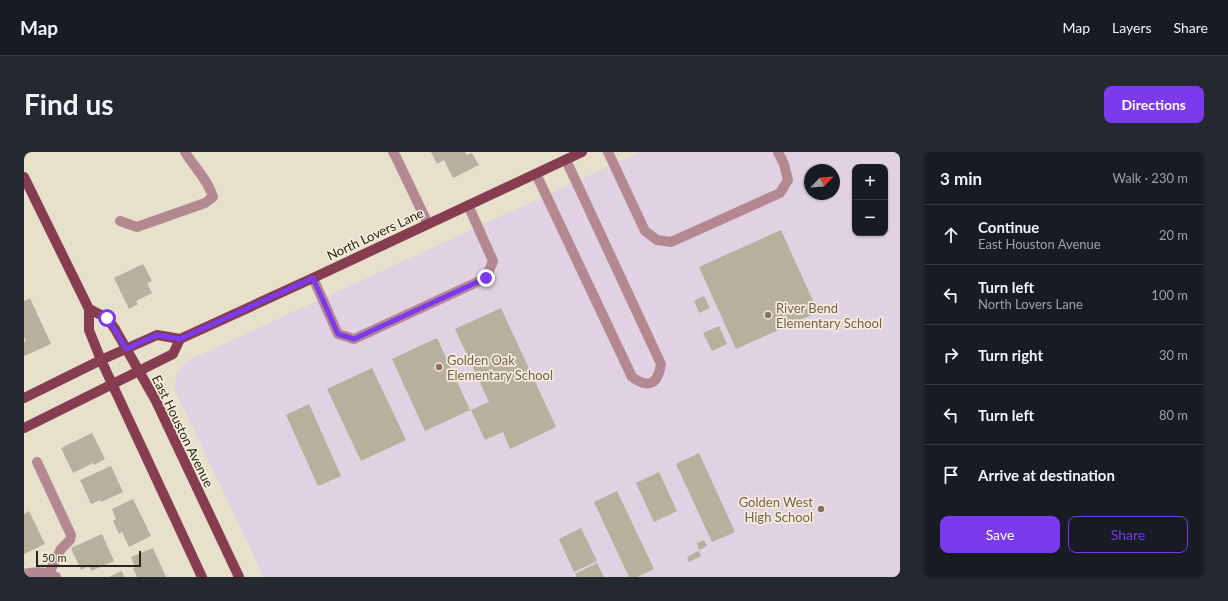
<!DOCTYPE html>
<html lang="en">
<head>
<meta charset="utf-8">
<style>
	body { margin:0; font-family:Lato,sans-serif; background:#242831; color:#f1f3f6 }
	.controls { position:absolute; right:12px; top:12px; display:grid; overflow:hidden; border-radius:8px; box-shadow:0 1px 3px #0004 }
	.controls button { width:36px; height:36px; display:grid; place-items:center; padding:0; border:0; border-bottom:1px solid #363941; background:#171b24; color:#f1f3f6; font:20px sans-serif }
	.compass { position:absolute; left:780px; top:12px; width:36px; height:36px; border-radius:50%; background:#171b24; box-shadow:0 1px 3px #0004; rotate:65deg }
	.scale { position:absolute; left:12px; bottom:10px; width:105px; box-sizing:border-box; padding-left:4px; border:2px solid #27251d; border-top:0; font-size:11px; line-height:14px; white-space:nowrap; color:#27251d; -webkit-text-stroke:3px #f4eed8; paint-order:stroke }
	.stop { position:absolute; width:12px; height:12px; margin:-9px; border:3px solid #7c3aed; border-radius:50%; background:#fff }
	.stop.end { background:#7c3aed; border-color:#fff; box-shadow:0 1px 4px #0008 }
	.list { margin:0; padding:0; list-style:none }
	h2 { display:flex; justify-content:space-between; align-items:center; height:52px; margin:0; padding:0 16px; font-size:17px }
	h2 small { font-size:13px; font-weight:400; color:#9ea1a6 }
	.list li { display:grid; grid-template-columns:26px 1fr auto; gap:12px; align-items:center; box-sizing:border-box; height:60px; padding:0 16px; border-top:1px solid #363941 }
	.list b { display:block; font-size:15px; white-space:nowrap }
	.list p { margin:0; font-size:13px; white-space:nowrap; color:#9ea1a6 }
	.list em { font-size:13px; font-style:normal; color:#9ea1a6 }
	.actions { display:flex; gap:8px; padding:12px 16px }
	.actions a { flex:1; padding:9px 0; border:1px solid #7c3aed; border-radius:8px; text-align:center; font-size:14px; color:#7c3aed }
	.actions .main { background:#7c3aed; color:#fff }
	.icon { flex:none; width:22px; height:22px; fill:none; stroke:currentColor; stroke-width:2; stroke-linecap:round; stroke-linejoin:round }
	.map { position:relative; flex:none; width:876px; height:425px; overflow:hidden; border-radius:8px }
	header { display:flex; align-items:center; gap:24px; box-sizing:border-box; height:56px; padding:0 20px; background:#171b24; border-bottom:1px solid #363941 }
	header strong { font-size:19px }
	nav { display:flex; gap:22px; margin-inline-start:auto; font-size:14px }
	.intro { display:flex; align-items:center; justify-content:space-between; box-sizing:border-box; height:96px; padding:0 24px }
	h1 { margin:0; font-size:28px }
	.button { padding:10px 18px; border-radius:8px; background:#7c3aed; color:#fff; font-size:14px; font-weight:700 }
	main { display:flex; gap:24px; padding:0 24px }
	aside { flex:1; background:#171b24; border-radius:8px; box-shadow:0 1px 3px #0004 }
	.map>svg:first-child { display:block }
</style>
</head>
<body>
<header>
<strong>Map</strong>
<nav><a>Map</a><a>Layers</a><a>Share</a></nav>
</header>
<div class="intro"><h1>Find us</h1><a class="button">Directions</a></div>
<main>
<div class="map">
<svg width="876" height="425" viewBox="0 0 876 425">
	<rect width="100%" height="100%" fill="#e7e0cb"/>
	<path fill="#e0d1e3" fill-rule="evenodd" d="M616 0H876V425H240L151 238 152 222 163 209ZM831 15H861V81H831ZM786 18H810V42H786Z"/>
	<g fill="#b6b09c">
		<path d="M407 0H441L443 3 448 1 455 13 429 26 420 8 413 12Z"/>
		<path d="M757 78 794 160 712 197 675 115Z"/>
		<path d="M119 112 128 129 123 131 128 141 112 149 114 152 105 157 90 126Z"/>
		<path d="M680 144 686 156 675 161 670 149Z"/>
		<path d="M6 146 27 192 0 204V190L2 189 0 184V149Z"/>
		<path d="M477 156 532 275 486 297 479 280 461 288 447 258 465 250 431 177Z"/>
		<path d="M695 174 703 192 688 199 679 181Z"/>
		<path d="M413 186 446 258 401 279 368 207Z"/>
		<path d="M348 216 382 288 337 309 303 237Z"/>
		<path d="M285 252 317 324 294 334 262 263Z"/>
		<path d="M68 281 81 307 70 313 69 311 49 321 37 296Z"/>
		<path d="M675 301 711 380 688 390 652 312Z"/>
		<path d="M87 314 99 340 77 350 76 348 67 352 56 328Z"/>
		<path d="M635 320 653 359 630 370 612 331Z"/>
		<path d="M593 339 630 417 613 425H605L570 350Z"/>
		<path d="M109 347 127 384 105 395 98 380 95 382 89 369 92 367 88 357Z"/>
		<path d="M5 359 21 392 0 402V362Z"/>
		<path d="M557 376 573 409 550 420 535 387Z"/>
		<path d="M78 382 90 409 67 419 65 414 57 418 47 396Z"/>
		<path d="M680 388 683 394 675 398 673 391Z"/>
		<path d="M129 396 142 425H113L109 416 111 415 107 405Z"/>
		<path d="M674 399 677 404 665 410 663 405Z"/>
		<path d="M573 411 580 425H553L551 422Z"/>
		<path d="M98 419 100 425H85Z"/>
	</g>
	<g fill="none" stroke-linecap="round" stroke-linejoin="round">
		<g stroke="#b38891" stroke-width="10">
			<path d="M369 0 372 5 404 72"/>
			<path d="M584 0 621 79 633 88 647 90 756 41 764 28 760 12 754 0"/>
			<path d="M512 22 608 225C625 237 634 232 637 212L542 8"/>
			<path d="M96 69 113 75 181 51 189 45C184 28 170 15 161 0"/>
			<path d="M289 126 314 182 330 187 462 126 469 109 444 53"/>
			<path d="M13 310 47 383 46 388 37 397 25 421"/>
			<path d="M0 422C12 419 22 419 32 425"/>
		</g>
		<g stroke="#863d50" stroke-width="10">
			<path d="M0 25 65 157V178L77 208 178 425"/>
			<path d="M65 157 83 166 91 177 132 249 215 425"/>
			<path d="M0 246 77 208 133 183 156 187 289 126 558 0"/>
			<path d="M0 276 149 202 156 187"/>
		</g>
	</g>
	<g fill="none" stroke-linecap="round" stroke-linejoin="round">
		<path stroke="#7c3aed" stroke-width="5" d="M83 166 91 178 102 197 133 183 156 187 289 126 314 182 330 187 462 126"/>
	</g>
	<g fill="#8d6e63" stroke="#f4eed8" stroke-width="1.5">
		<circle cx="744" cy="163" r="4"/>
		<circle cx="415" cy="215" r="4"/>
		<circle cx="797" cy="357" r="4"/>
	</g>
	<g text-anchor="middle" stroke-width="3.5" stroke-linejoin="round" paint-order="stroke">
		<g font-size="13" fill="#27251d" stroke="#f4eed8">
			<text transform="translate(351 82) rotate(-25)" y="5">North Lovers Lane</text>
			<text transform="translate(159 279) rotate(64)" y="5">East Houston Avenue</text>
		</g>
		<g font-size="13" fill="#785e54" stroke="#f4eed8" text-anchor="start">
			<text x="752" y="161">River Bend<tspan x="752" dy="15">Elementary School</tspan></text>
			<text x="423" y="213">Golden Oak<tspan x="423" dy="15">Elementary School</tspan></text>
			<text x="789" y="355" text-anchor="end">Golden West<tspan x="789" dy="15">High School</tspan></text>
		</g>
	</g>
</svg>
<div class="controls">
<button>+</button>
<button>−</button>
</div>
<svg class="compass" viewBox="-18 -18 36 36"><path d="M0-13l5 13h-10z" fill="#e53935"/><path d="M0 13l5-13h-10z" fill="#9ea1a6"/></svg>
<div class="scale">50 m</div>
<div class="stop" style="left:83px;top:166px"></div>
<div class="stop end" style="left:462px;top:126px"></div>
</div>
<aside>
<h2>3 min<small>Walk · 230 m</small></h2>
<ul class="list">
<li><svg class="icon" aria-label="ahead" viewBox="0 0 24 24"><path d="M12 20V5M6 11l6-6 6 6"/></svg><div><b>Continue</b><p>East Houston Avenue</p></div><em>20 m</em></li>
<li><svg class="icon" aria-label="left" viewBox="0 0 24 24"><path d="M17 20v-9H6M10 6l-5 5 5 5"/></svg><div><b>Turn left</b><p>North Lovers Lane</p></div><em>100 m</em></li>
<li><svg class="icon" aria-label="right" viewBox="0 0 24 24"><path d="M7 20v-9h11M14 6l5 5-5 5"/></svg><div><b>Turn right</b></div><em>30 m</em></li>
<li><svg class="icon" aria-label="left" viewBox="0 0 24 24"><path d="M17 20v-9H6M10 6l-5 5 5 5"/></svg><div><b>Turn left</b></div><em>80 m</em></li>
<li><svg class="icon" aria-label="arrive" viewBox="0 0 24 24"><path d="M6 21V4h12l-3 4 3 4H6"/></svg><div><b>Arrive at destination</b></div></li>
</ul>
<div class="actions"><a class="main">Save</a><a>Share</a></div>
</aside>
</main>
</body>
</html>
